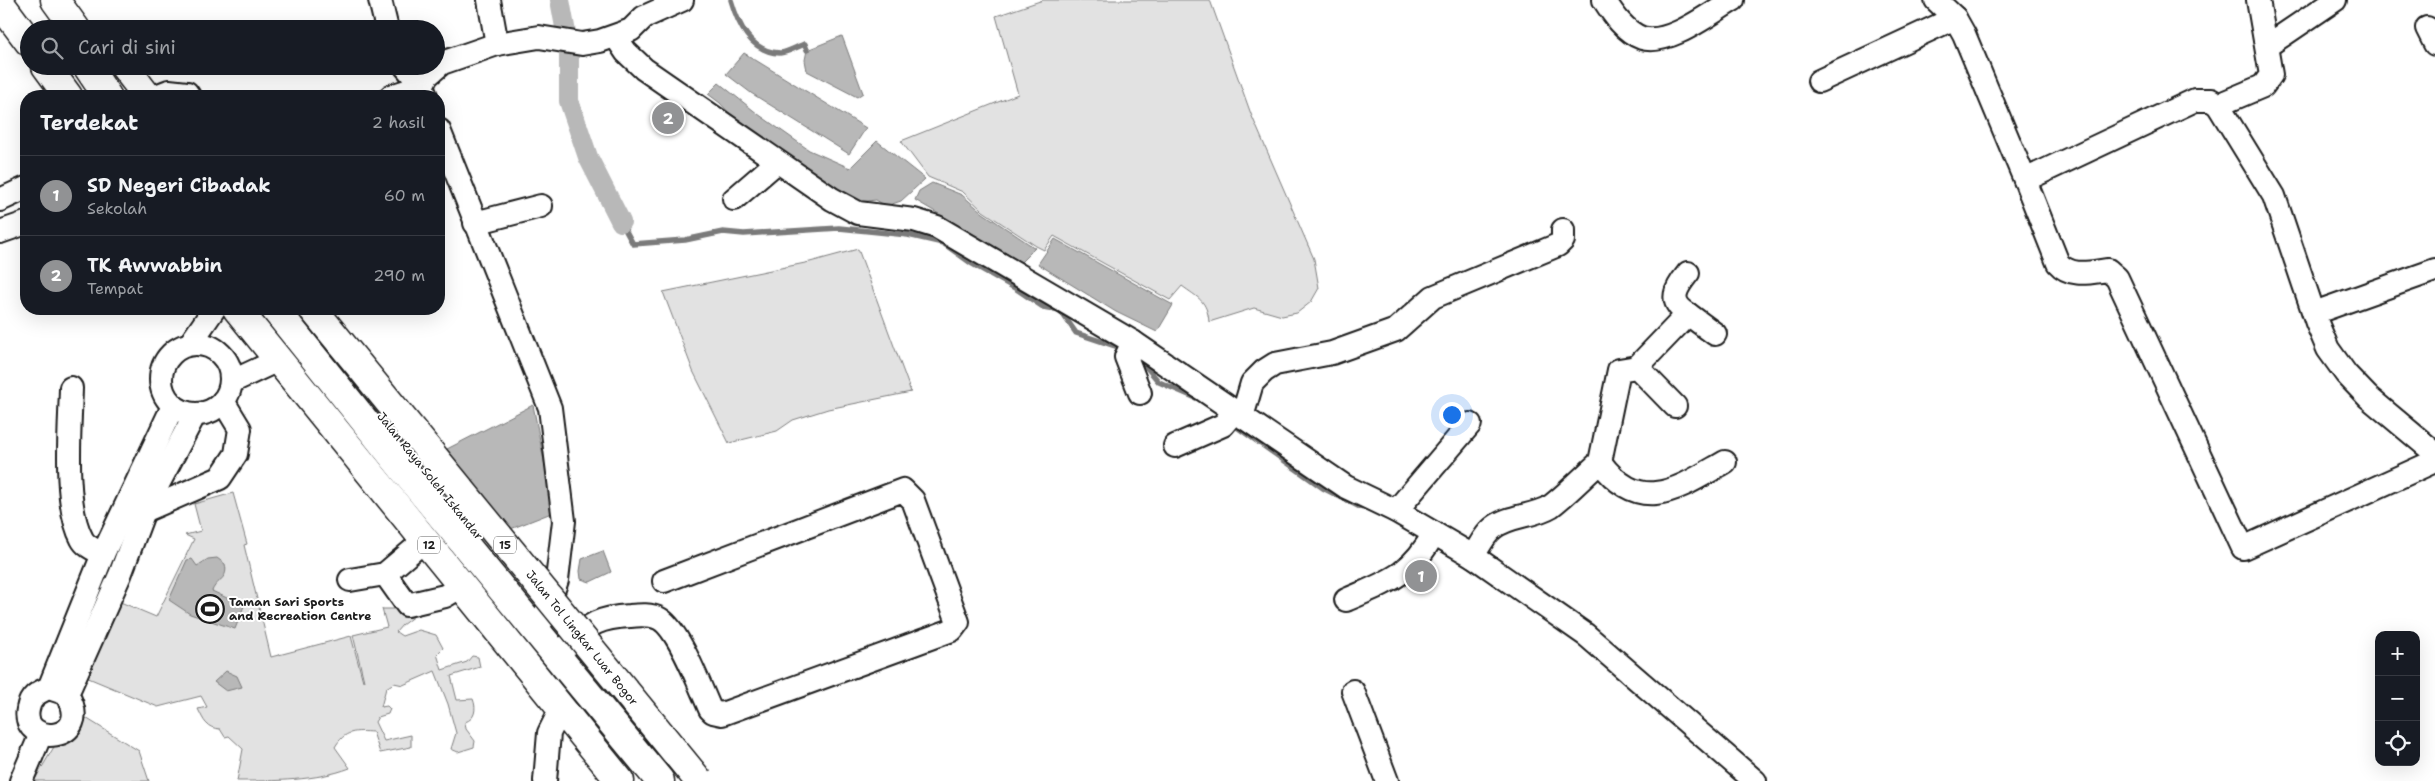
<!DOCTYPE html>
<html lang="id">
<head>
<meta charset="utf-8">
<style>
	body { margin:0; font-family:"Shantell Sans",sans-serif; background:#20242c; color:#f1f3f6 }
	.controls { position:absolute; right:15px; bottom:15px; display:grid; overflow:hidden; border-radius:10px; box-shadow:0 5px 20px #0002 }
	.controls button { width:45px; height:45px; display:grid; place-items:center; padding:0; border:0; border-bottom:1px solid #363941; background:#171b24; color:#f1f3f6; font:25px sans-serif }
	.you { position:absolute; left:1451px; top:414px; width:18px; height:18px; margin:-12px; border:4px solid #fff; border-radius:50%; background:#1a73e8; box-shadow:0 0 0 8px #1a73e833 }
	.badge { display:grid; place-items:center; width:32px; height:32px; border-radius:50%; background:#919294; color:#fff; font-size:16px; font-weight:700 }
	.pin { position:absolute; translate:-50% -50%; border:2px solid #fff; box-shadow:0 1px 5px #0006 }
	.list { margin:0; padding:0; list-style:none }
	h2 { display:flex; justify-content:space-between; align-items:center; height:65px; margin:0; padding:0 20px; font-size:21px }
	h2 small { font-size:16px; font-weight:400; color:#9ea1a6 }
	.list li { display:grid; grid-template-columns:32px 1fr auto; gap:15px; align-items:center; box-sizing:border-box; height:80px; padding:0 20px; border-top:1px solid #363941 }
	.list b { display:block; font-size:19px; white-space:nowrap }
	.list p { margin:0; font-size:16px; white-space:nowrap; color:#9ea1a6 }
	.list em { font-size:16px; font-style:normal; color:#9ea1a6 }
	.icon { flex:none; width:28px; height:28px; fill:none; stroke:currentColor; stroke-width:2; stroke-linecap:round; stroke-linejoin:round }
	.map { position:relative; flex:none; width:2435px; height:781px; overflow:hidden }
	.search { position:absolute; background:#171b24; box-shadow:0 5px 20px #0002; left:20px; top:20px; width:425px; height:55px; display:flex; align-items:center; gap:12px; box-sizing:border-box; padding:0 18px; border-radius:28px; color:#9ea1a6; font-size:19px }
	.panel { position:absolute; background:#171b24; box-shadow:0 5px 20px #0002; left:20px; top:90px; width:425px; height:225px; border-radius:20px }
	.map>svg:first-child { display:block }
</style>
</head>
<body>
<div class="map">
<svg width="2435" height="781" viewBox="0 0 2435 781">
	<rect width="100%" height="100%" fill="#fff"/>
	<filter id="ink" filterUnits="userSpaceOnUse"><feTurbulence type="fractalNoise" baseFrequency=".02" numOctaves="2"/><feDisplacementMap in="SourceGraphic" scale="10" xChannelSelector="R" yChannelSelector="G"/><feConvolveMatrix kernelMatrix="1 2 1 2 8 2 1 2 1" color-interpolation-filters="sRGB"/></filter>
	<g filter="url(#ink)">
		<g fill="#e2e2e2" stroke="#7f7f7f">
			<path d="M1043 0H1210L1251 114 1314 259 1319 288 1311 302 1297 313 1282 316 1254 308 1209 322C1207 300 1198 298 1182 286L1170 300 1054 236 1044 250 1036 246 983 211 963 192 928 177 901 141 1018 94 996 16Z"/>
			<path d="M858 249 911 392 828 409 793 420 777 431 729 443 693 371 663 292 810 262Z"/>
			<path d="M233 493 247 544 244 545 271 657 351 636 363 681H364L353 635 387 627 382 609H409L414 616 402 625 396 632 402 636 419 630 436 635 443 648 437 654 442 670 467 662 472 656 478 657 480 667 451 676 457 700 473 699C477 709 475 719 465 722L466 729 475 741 474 747 458 752 451 749 456 733 448 704 435 671 403 685 394 683 386 688 381 707 387 706 390 709 388 714 378 717 375 722 384 741 411 735V747L380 753 373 732C355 731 345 730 335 747L350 768C316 781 274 781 237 781L243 749 229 736 225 737 220 729C206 728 204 721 198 709L207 707 201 696 158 707 86 677 118 601 156 617 194 539 185 535 201 531 194 504Z"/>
			<path d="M81 715 139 751 149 781H34L65 728Z"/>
		</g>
		<g fill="#b8b8b8" stroke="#7a7a7a">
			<path d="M842 36 863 93 857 97 807 71 805 60 807 50Z"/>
			<path d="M744 53 866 128 849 154 751 93 726 74Z"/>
			<path d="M719 83 758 114 809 150 850 168 877 141 925 179 901 201 886 206 876 200 858 202 808 171 740 125 720 103 708 94Z"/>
			<path d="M932 183 962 195 983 213 1035 248 1021 262 915 200 919 191Z"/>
			<path d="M1055 239 1173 305 1157 332 1116 312 1038 264Z"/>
			<path d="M533 405 554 512 508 530 447 449Z"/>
			<path d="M603 551 611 572 590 582 581 579 580 571 582 559Z"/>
			<path d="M217 558 225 564C229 579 217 579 212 591L244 606 235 629 190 614 169 600 187 560 192 559 197 566 208 559Z"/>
			<path d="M226 671 237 676 242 687 226 691 214 682Z"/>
		</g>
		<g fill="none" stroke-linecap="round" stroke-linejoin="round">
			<g stroke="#7a7a7a" stroke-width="5.5">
				<path d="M731 0C738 24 750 52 780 53 787 53 798 46 805 44L807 50"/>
				<path d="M621 222 633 244 685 240 723 232 744 234 839 228 908 235 943 243 971 263 1015 288 1043 307 1060 310 1076 333 1124 349"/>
				<path d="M1138 357 1159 382 1196 398"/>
				<path d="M1230 422 1323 488 1360 507"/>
			</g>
			<path stroke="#b8b8b8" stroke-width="20" d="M560 0 569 49V101L588 157 621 222"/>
			<defs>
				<g id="minor">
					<path d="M380 0 387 29"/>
					<path d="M489 0 497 44"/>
					<path d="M1604 0C1613 14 1625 32 1642 38 1669 46 1710 13 1733 0"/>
					<path d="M1936 0 1955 18 1964 34 2025 180 2195 100H2211L2218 105 2274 196 2317 323 2328 349 2346 374 2368 397 2435 453"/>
					<path d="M2427 28 2435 44"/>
					<path d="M616 37 626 52 644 69 832 199 858 213 914 220 937 227 1133 342 1346 487 1396 511 1473 556 1586 635 1755 781"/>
					<path d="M2267 46 2335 0"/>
					<path d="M405 66 422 86 426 96"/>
					<path d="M1819 81 1955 18"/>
					<path d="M156 96 169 91 187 93 189 96"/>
					<path d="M391 96 422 86 427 76 442 63 497 44 539 37 582 44 600 41 631 30 644 17 682 0"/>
					<path d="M2218 105 2263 86 2271 75 2258 0"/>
					<path d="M439 130 550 408 564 521 557 580 544 618"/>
					<path d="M2025 180 2058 263C2071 278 2091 272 2108 270L2117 278 2243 548 2435 461"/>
					<path d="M734 199 777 162"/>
					<path d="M0 200 26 188"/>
					<path d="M475 223 541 206"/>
					<path d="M0 232 26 223"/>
					<path d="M2314 313 2435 270"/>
					<path d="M1688 314 1715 334"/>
					<path d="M1133 342 1126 357 1140 393"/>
					<circle cx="196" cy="379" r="35"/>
					<path d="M190 344 214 309"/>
					<path d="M1637 367 1688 314C1667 301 1676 288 1688 273"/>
					<path d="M231 382 278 360"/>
					<path d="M71 388C70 428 63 504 82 539 86 547 96 550 103 554"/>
					<path d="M1675 406 1637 367 1619 370 1600 462C1641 517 1679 488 1725 462"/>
					<path d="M1242 417 1252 383 1264 371 1275 364 1332 353 1396 330 1433 297 1558 245 1563 240V230"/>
					<path d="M1175 446 1223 425 1234 412"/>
					<path d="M140 511H144L220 478 236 454 240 429 223 401"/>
					<path d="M1396 511 1470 424"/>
					<path d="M1473 556C1479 547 1484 535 1493 528 1509 515 1533 517 1551 506 1568 493 1584 476 1600 462"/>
					<path d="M385 574 407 605 445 596 462 586"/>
					<path d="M350 580 385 574 425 540"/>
					<path d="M1346 600C1387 582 1411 576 1434 533"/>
					<path d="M567 646C591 624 596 618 630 616 640 615 651 614 660 619 679 630 700 687 710 709L713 712 722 714 952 630 958 622 913 500 903 490 664 581"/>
					<path d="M49 688 67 694C96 743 20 748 28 709 30 697 38 692 49 688L103 554 173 406"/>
					<path d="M1353 691 1387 781"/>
					<path d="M67 694 120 575 144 511 195 414"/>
					<path d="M21 781 41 734"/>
					<path d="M545 781 549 733 561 709"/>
				</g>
				<g id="highway">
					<path d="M55 0 76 29"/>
					<path d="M0 3 29 42"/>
					<path d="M46 66 68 96"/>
					<path d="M87 66 107 96"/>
					<path d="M124 66 147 96"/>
					<path d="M237 309 620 781"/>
					<path d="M275 309 415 484 660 781"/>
				</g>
			</defs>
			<use href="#minor" stroke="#1c1c1c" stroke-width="26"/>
			<use href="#highway" stroke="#1c1c1c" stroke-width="31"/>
			<use href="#minor" stroke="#fff" stroke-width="22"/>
			<use href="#highway" stroke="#fff" stroke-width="28"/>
			<defs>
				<path id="highway-bridge" d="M313 309 699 781"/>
			</defs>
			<use href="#highway-bridge" stroke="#1c1c1c" stroke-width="31" stroke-linecap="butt"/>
			<use href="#highway-bridge" stroke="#fff" stroke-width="28"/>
		</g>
	</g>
	<defs>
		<symbol id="stadium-ring" viewBox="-11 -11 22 22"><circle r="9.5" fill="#fff" stroke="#1c1c1c" stroke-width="1.5"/><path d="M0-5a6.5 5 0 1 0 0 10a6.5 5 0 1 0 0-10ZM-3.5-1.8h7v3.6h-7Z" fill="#1c1c1c"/></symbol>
	</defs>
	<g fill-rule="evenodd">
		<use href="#stadium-ring" x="194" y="593" width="32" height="32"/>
	</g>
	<g text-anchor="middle" stroke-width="4" stroke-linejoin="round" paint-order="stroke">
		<g fill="#fff" stroke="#606060" stroke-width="1">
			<rect x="418" y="536.5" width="22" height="17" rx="4"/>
			<rect x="494" y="536.5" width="22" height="17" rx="4"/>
		</g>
		<g font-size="11" font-weight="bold" fill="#1c1c1c">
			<text x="429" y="549">12</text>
			<text x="505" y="549">15</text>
		</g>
		<g font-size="12" fill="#1c1c1c" stroke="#fff">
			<text transform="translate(430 476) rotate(51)" y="4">Jalan Raya Soleh Iskandar</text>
			<text transform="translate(582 638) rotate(51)" y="4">Jalan Tol Lingkar Luar Bogor</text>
		</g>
		<g font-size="12" font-weight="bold" fill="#1c1c1c" stroke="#fff" text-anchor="start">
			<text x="229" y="606">Taman Sari Sports<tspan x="229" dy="14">and Recreation Centre</tspan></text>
		</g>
	</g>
</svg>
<div class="controls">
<button>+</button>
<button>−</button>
<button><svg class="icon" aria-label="locate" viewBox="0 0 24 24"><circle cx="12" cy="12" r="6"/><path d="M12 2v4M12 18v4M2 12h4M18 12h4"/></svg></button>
</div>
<div class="you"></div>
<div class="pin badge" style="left:1421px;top:576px">1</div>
<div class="pin badge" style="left:668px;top:118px">2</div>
<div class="search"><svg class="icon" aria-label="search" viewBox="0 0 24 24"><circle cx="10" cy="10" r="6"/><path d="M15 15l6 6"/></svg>Cari di sini</div>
<section class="panel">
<h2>Terdekat<small>2 hasil</small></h2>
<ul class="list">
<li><span class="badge">1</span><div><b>SD Negeri Cibadak</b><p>Sekolah</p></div><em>60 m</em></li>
<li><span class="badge">2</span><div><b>TK Awwabbin</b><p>Tempat</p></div><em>290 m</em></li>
</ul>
</section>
</div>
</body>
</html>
